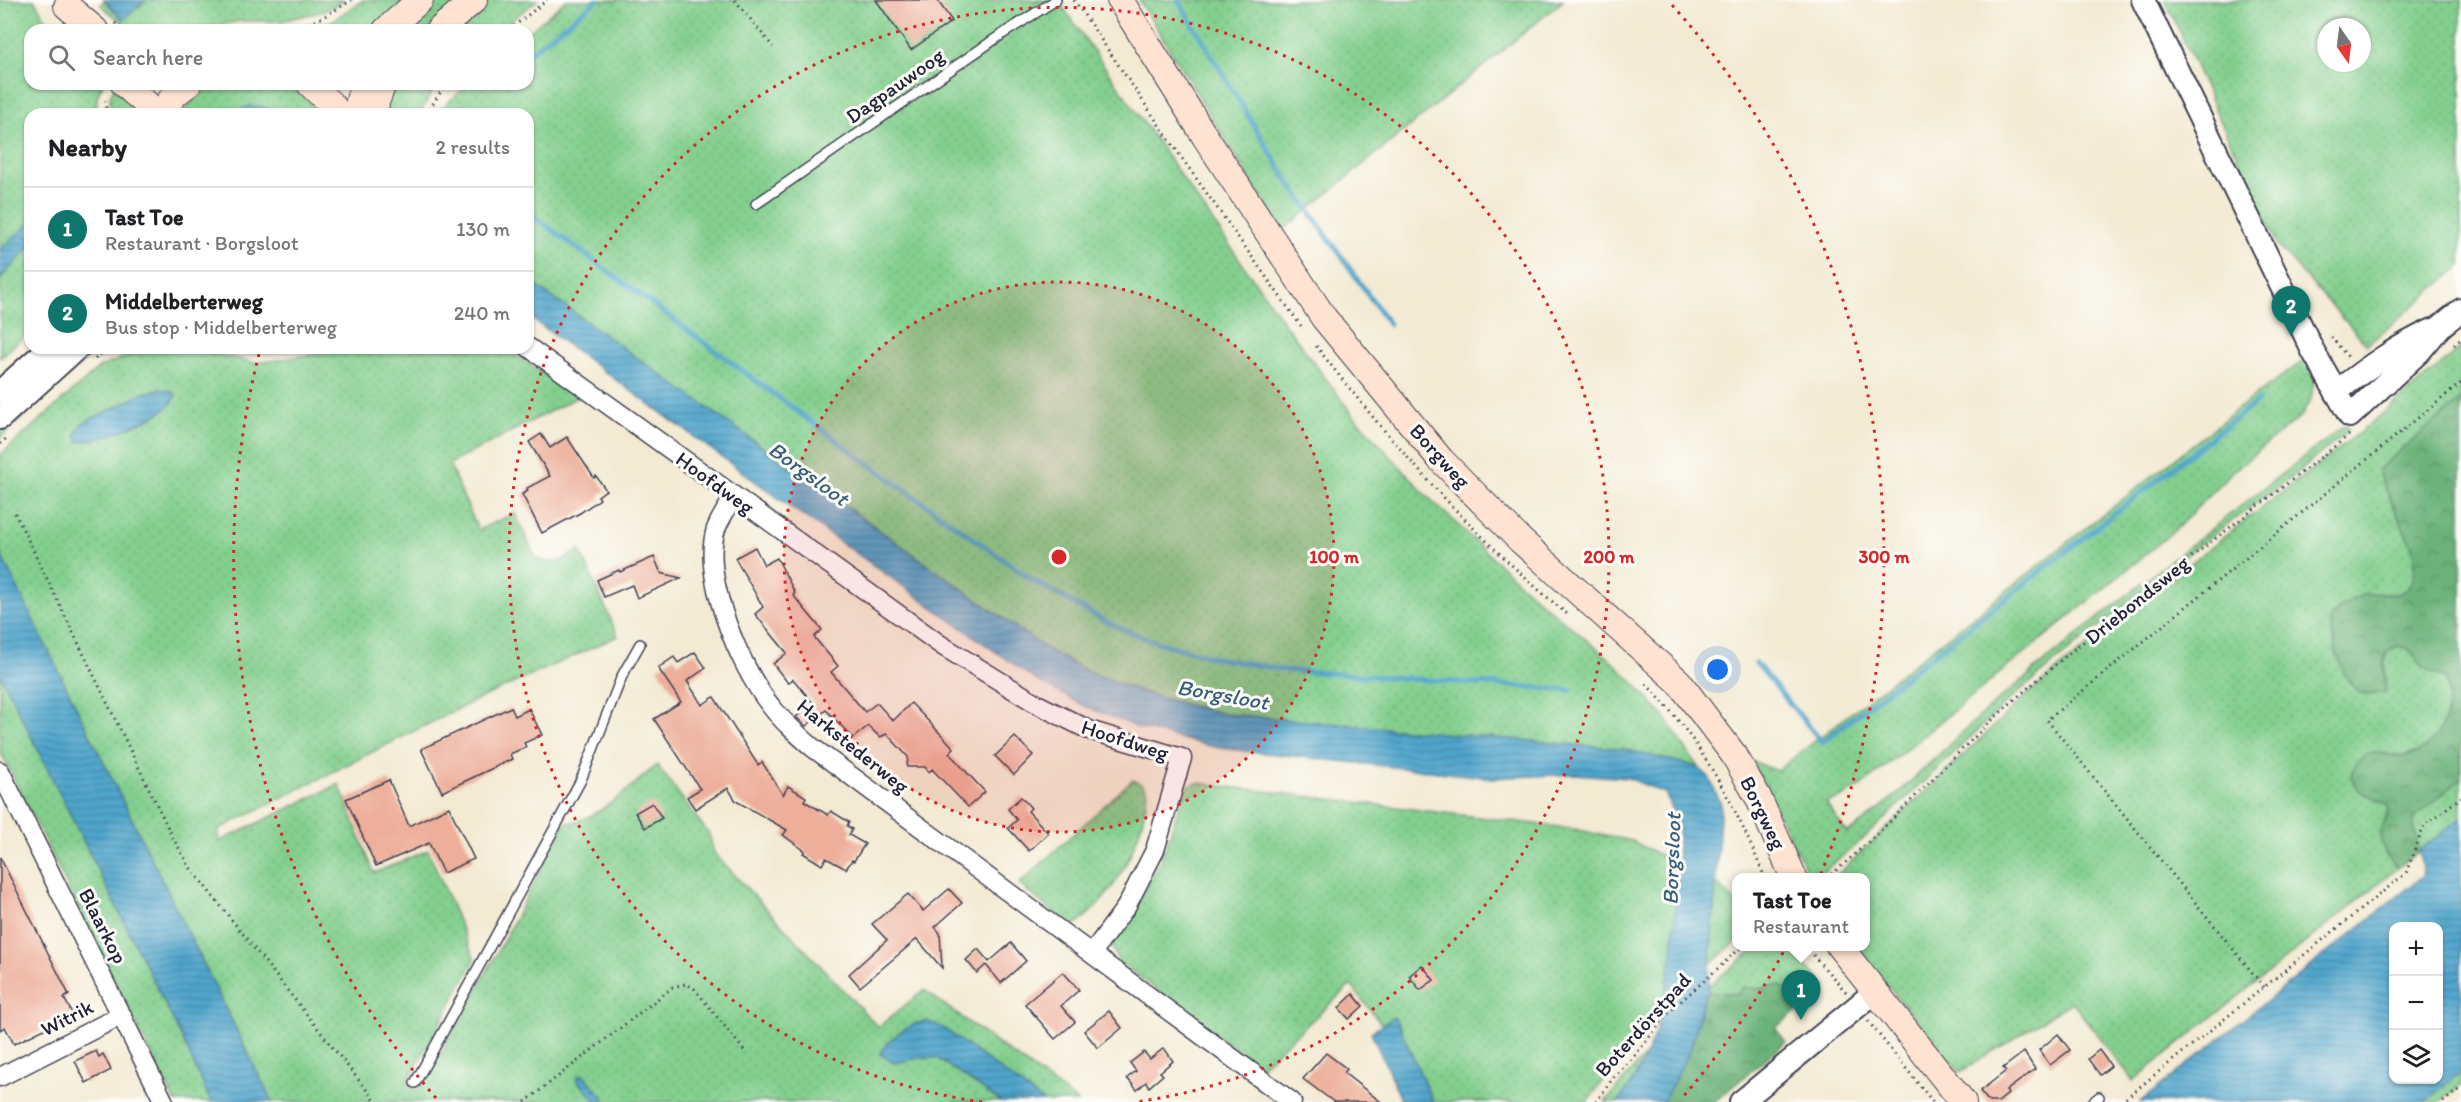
<!DOCTYPE html>
<html lang="en">
<head>
<meta charset="utf-8">
<style>
	body { margin:0; font-family:Itim,sans-serif; background:#f6f6f6; color:#202124 }
	.controls { position:absolute; right:18px; bottom:18px; display:grid; overflow:hidden; border-radius:12px; box-shadow:0 2px 4px #0004 }
	.controls button { width:54px; height:54px; display:grid; place-items:center; padding:0; border:0; border-bottom:2px solid #e0e0e0; background:#fff; color:#202124; font:30px sans-serif }
	.compass { position:absolute; left:2317px; top:18px; width:54px; height:54px; border-radius:50%; background:#fff; box-shadow:0 2px 4px #0004; rotate:166deg }
	.you { position:absolute; left:1718px; top:670px; width:21px; height:21px; margin:-15px; border:4px solid #fff; border-radius:50%; background:#1a73e8; box-shadow:0 0 0 9px #1a73e833 }
	.badge { display:grid; place-items:center; width:39px; height:39px; border-radius:50%; background:#0f766e; color:#fff; font-size:20px; font-weight:700 }
	.pin { position:absolute; translate:-50% -50px; filter:drop-shadow(0 2px 3px #0008) }
	.pin::after { content:''; position:absolute; top:32px; width:21px; height:18px; background:inherit; clip-path:polygon(0 0,100% 0,50% 100%) }
	.popup { position:absolute; left:1732px; top:873px; width:138px; height:78px; box-sizing:border-box; display:grid; place-content:center; border-radius:12px; background:#fff; filter:drop-shadow(0 2px 4px #0005); font-size:20px; white-space:nowrap; color:#757577 }
	.popup b { font-size:22px; color:#202124 }
	.popup::after { content:''; position:absolute; left:50%; top:100%; margin-left:-12px; border:12px solid transparent; border-top-color:#fff }
	.list { margin:0; padding:0; list-style:none }
	h2 { display:flex; justify-content:space-between; align-items:center; height:78px; margin:0; padding:0 24px; font-size:26px }
	h2 small { font-size:20px; font-weight:400; color:#757577 }
	.list li { display:grid; grid-template-columns:39px 1fr auto; gap:18px; align-items:center; box-sizing:border-box; height:84px; padding:0 24px; border-top:2px solid #e0e0e0 }
	.list b { display:block; font-size:22px; white-space:nowrap }
	.list p { margin:0; font-size:20px; white-space:nowrap; color:#757577 }
	.list em { font-size:20px; font-style:normal; color:#757577 }
	.icon { flex:none; width:33px; height:33px; fill:none; stroke:currentColor; stroke-width:2; stroke-linecap:round; stroke-linejoin:round }
	.map { position:relative; flex:none; width:2461px; height:1102px; overflow:hidden }
	.search { position:absolute; background:#fff; box-shadow:0 2px 4px #0004; left:24px; top:24px; width:510px; height:66px; display:flex; align-items:center; gap:15px; box-sizing:border-box; padding:0 21px; border-radius:18px; color:#757577; font-size:22px }
	.panel { position:absolute; background:#fff; box-shadow:0 2px 4px #0004; left:24px; top:108px; width:510px; height:246px; border-radius:18px }
	.map>svg:first-child { display:block }
</style>
</head>
<body>
<div class="map">
<svg width="2461" height="1102" viewBox="0 0 2461 1102">
	<defs>
		<pattern id="grass-dots" width="8" height="8" patternUnits="userSpaceOnUse" patternTransform="scale(1.5)"><rect width="8" height="8" fill="#83cf8e"/><path d="M2 2h.1M6 6h.1" fill="none" stroke="#71b17b" stroke-width="1.8" stroke-linecap="round"/></pattern>
		<pattern id="forest-crowns" width="20" height="18" patternUnits="userSpaceOnUse" patternTransform="scale(1.5)"><rect width="20" height="18" fill="#6ab279"/><path d="M2 6a3 3 0 1 1 6 0M12 15a3 3 0 1 1 6 0" fill="none" stroke="#579064"/></pattern>
		<pattern id="water-rules" width="6" height="5" patternUnits="userSpaceOnUse" patternTransform="scale(1.5)"><rect width="6" height="5" fill="#50a5cc"/><path d="M0 2.5h6" fill="none" stroke="#4286a7"/></pattern>
	</defs>
	<rect width="100%" height="100%" fill="#fdfcf7"/>
	<filter id="ink" filterUnits="userSpaceOnUse"><feTurbulence type="fractalNoise" baseFrequency=".0167" numOctaves="2"/><feDisplacementMap in="SourceGraphic" scale="12" xChannelSelector="R" yChannelSelector="G"/><feConvolveMatrix kernelMatrix="1 2 1 2 8 2 1 2 1" color-interpolation-filters="sRGB"/></filter>
	<filter id="wash" filterUnits="userSpaceOnUse"><feTurbulence type="fractalNoise" baseFrequency=".008" numOctaves="4" result="noise"/><feDisplacementMap in="SourceGraphic" scale="24" xChannelSelector="R" yChannelSelector="G"/><feGaussianBlur stdDeviation="1.35" result="paint"/><feColorMatrix in="noise" values="0 0 0 0 0 0 0 0 0 0 0 0 0 0 0 0 0 1.4 0 .05"/><feComposite in="paint" operator="in"/></filter>
	<g filter="url(#wash)">
		<rect width="100%" height="100%" fill="#f3ead3"/>
		<g fill="url(#grass-dots)" stroke="#527864" stroke-width="1.5" fill-rule="evenodd">
			<path d="M0 0H34L53 30H30V84H103L97 97V114H30V223L0 250Z"/>
			<path d="M104 0 123 20 146 0H345L324 11 281 21H240L195 30H130L101 5Z"/>
			<path d="M363 0H407L374 30H302L332 21Z"/>
			<path d="M435 0H463L427 30H402Z"/>
			<path d="M488 0H538L498 30H454Z"/>
			<path d="M566 0H1058L1284 323 1353 415 1427 496 1530 593 1611 660 1636 685 1669 723 1698 767 1622 749 1226 714C1163 700 1100 682 1045 648L528 280V114H435L469 84H528V33Z"/>
			<path d="M1139 0H1564L1282 231Z"/>
			<path d="M2165 0H2461V266L2367 345 2278 246ZM2326 27H2362V63H2326Z"/>
			<path d="M223 84C265 84 291 77 321 114H286L276 110 236 109 225 114H180L200 94Z"/>
			<path d="M394 84H437L419 114H383Z"/>
			<path d="M115 87 142 114H110V95Z"/>
			<path d="M30 246V331L0 358V279Z"/>
			<path d="M86 348H99L0 438V426Z"/>
			<path d="M149 348H191L255 363 325 353 335 348H505L578 397 449 464 478 530 515 513 535 557C556 567 561 561 580 550L618 636 472 702 219 829 218 842 339 784 374 873 428 850 475 960 407 1083 418 1091C471 1004 518 914 565 823 594 824 633 784 657 765L709 834 714 853 878 1027 924 990 1078 1102H1044L943 1028 893 1063 919 1058H937L1001 1102H607L585 1076 578 1075V1081L597 1102H272L0 553V455L100 367ZM146 392 76 434 81 424Z"/>
			<path d="M2461 348V400L2377 470 2412 547C2416 563 2419 589 2396 594 2386 596 2374 591 2364 595 2350 599 2338 608 2330 619L2337 657 2386 679C2382 667 2386 639 2405 647 2414 651 2416 662 2424 668 2430 672 2438 674 2445 678 2454 707 2441 748 2407 755 2397 757 2384 753 2374 752L2376 800 2386 803 2389 809 2384 823 2385 854 2398 868 2133 1081 2072 1002 1960 1072 1855 947 1866 946V878H1834L2030 692 2212 546 2359 433Z"/>
			<path d="M2308 358 2314 381 2311 399 2302 415 2232 472 2178 527 2128 569 1860 787 1844 796 1826 803 1847 833C1899 799 1940 750 1987 710 2103 611 2226 518 2346 424L2349 430 2288 480 2200 544 2016 694 1863 839 1817 877H1810L1752 761 1777 771 2258 393Z"/>
			<path d="M0 674 182 1038 211 1102H175L0 751Z"/>
			<path d="M2461 779V818L2419 851 2412 819Z"/>
			<path d="M1132 780 1142 784 1147 791C1145 830 1125 875 1098 905 1091 913 1082 919 1074 926L1060 918 1019 884Z"/>
			<path d="M1197 783 1569 828 1632 841 1676 863 1675 937 1662 1011 1616 1064 1587 1102H1433L1397 1021 1394 1018 1382 1025 1351 985 1260 1067 1118 961 1111 943C1130 913 1151 883 1164 851 1173 829 1177 807 1188 786Z"/>
			<path d="M1716 883 1736 902V942L1710 964Z"/>
			<path d="M1756 947H1785L1827 986 1811 1001 1778 985 1758 989 1744 988 1738 994 1708 992 1709 986Z"/>
			<path d="M1648 1052 1628 1089 1618 1102H1605Z"/>
			<path d="M2461 1072V1085L2440 1102H2424Z"/>
		</g>
		<g fill="url(#forest-crowns)" stroke="#466a5a" stroke-width="1.5">
			<path d="M2461 400V779L2413 819 2419 851 2398 868C2385 855 2376 841 2384 823 2387 817 2389 815 2389 809 2382 796 2360 798 2353 782 2351 776 2353 770 2356 765 2368 743 2387 758 2406 756 2428 753 2446 726 2449 706 2451 697 2448 687 2445 678 2438 674 2429 672 2424 667 2417 662 2415 654 2408 649 2403 646 2399 645 2394 648 2377 655 2386 677 2386 691 2378 694 2366 697 2359 692 2339 678 2333 640 2330 619 2338 608 2350 599 2364 595 2374 591 2386 596 2396 594 2419 589 2416 563 2412 547L2377 470Z"/>
			<path d="M1778 985 1811 1001 1775 1028 1786 1042 1714 1102H1663L1691 1048 1703 1000 1708 992 1738 994 1743 987 1758 989Z"/>
		</g>
		<g fill="url(#water-rules)" stroke="#396484" stroke-width="1.5" fill-rule="evenodd">
			<path d="M104 0H146L123 20Z"/>
			<path d="M250 106 263 107 286 114H225Z"/>
			<path d="M30 223V246L0 279V250Z"/>
			<path d="M528 280 1045 648C1100 682 1163 701 1226 714L1622 749 1698 767 1709 777 1721 804 1708 992 1703 1000 1691 1048 1663 1102H1618C1666 1039 1675 960 1676 883 1676 868 1680 836 1677 823 1675 813 1669 803 1665 793L1628 778 1575 774 1493 778 1218 748 1138 728 1082 705 1037 681 785 503 528 316Z"/>
			<path d="M160 389 171 391 176 395C175 397 174 400 172 403 162 416 95 444 78 442L76 434 81 424 146 392Z"/>
			<path d="M0 553 272 1102H211L182 1038 0 674Z"/>
			<path d="M2461 818V1072L2424 1102H2140L2423 876 2419 851ZM2394 926H2438V1080H2394Z"/>
			<path d="M1394 1017 1397 1021 1433 1102H1402L1371 1032Z"/>
			<path d="M927 1021 943 1028 1044 1102H1001L937 1058H919L893 1063 880 1054C889 1037 908 1024 927 1021Z"/>
			<path d="M578 1075H584L607 1102H597L578 1081Z"/>
		</g>
		<g fill="none" stroke-linecap="round" stroke-linejoin="round">
			<g stroke="#50a5cc" stroke-width="5">
				<path d="M1178 0 1284 175 1389 324"/>
				<path d="M528 54 597 0"/>
				<path d="M528 212 863 460 1032 580 1112 625 1156 642 1216 658 1284 670 1571 690"/>
				<path d="M1756 663 1822 742 2258 401"/>
			</g>
		</g>
		<g id="blocks">
			<g fill="#edae9a">
				<path d="M876 0H937L952 21 911 50Z"/>
				<path d="M541 434 550 448 567 437 594 478 596 476 606 490 598 496 600 499 580 513 542 533 522 494 528 491 527 488 550 476 529 442Z"/>
				<path d="M755 547 764 565 777 558 795 593 793 595 822 630 814 637 838 666 831 672 865 712 877 703 893 721 911 703 954 748 949 753 985 792 968 807 932 769 929 772 925 767H907L908 757 887 734 880 737 868 726 853 738 826 710 806 726 796 717 813 703 793 679 788 683 773 664 787 653 755 614 763 607 735 558Z"/>
				<path d="M654 557 661 573 681 578 637 598 632 585 604 597 597 580 619 570 620 572Z"/>
				<path d="M695 652 706 668 687 681 702 705 714 697 758 765 762 762 783 795 788 786 806 797 804 801 828 815 831 811 849 822 847 826 852 829 849 835 865 844 854 861 852 860 846 869 826 858 822 865 803 853 805 851 783 835 787 830 736 801 728 788 695 809 687 797 700 789 654 719 681 702 658 668 674 657 678 663Z"/>
				<path d="M511 707 515 716 529 709 542 735 524 743 526 747 510 754 512 759 442 792 421 749Z"/>
				<path d="M1015 737 1033 755 1014 775 995 756Z"/>
				<path d="M389 780 409 826 449 807 474 859 443 873 429 843 376 866 346 799Z"/>
				<path d="M1021 797 1031 808 1028 811 1048 833 1029 851 1008 828 1017 820 1008 809Z"/>
				<path d="M652 803 662 818 645 828 635 813Z"/>
				<path d="M0 857 69 995 64 998 73 1015 14 1044 5 1027 0 1030Z"/>
				<path d="M949 889 962 903 935 927 940 933 942 968 917 939 860 987 849 974 887 940 872 924 908 894 923 911Z"/>
				<path d="M1011 943 1026 961 1001 983 986 965 977 973 966 960 978 949 989 962Z"/>
				<path d="M1422 965 1434 980 1420 990 1409 976Z"/>
				<path d="M1063 972 1079 990 1061 1006 1075 1022 1055 1039 1025 1004Z"/>
				<path d="M1353 994 1363 1006 1349 1019 1339 1008Z"/>
				<path d="M1109 1011 1122 1028 1098 1048 1084 1031Z"/>
				<path d="M2058 1034 2070 1050 2050 1065 2039 1050Z"/>
				<path d="M1164 1048 1173 1061 1160 1072 1163 1075 1149 1087 1146 1082 1137 1090 1127 1078 1136 1071 1130 1063 1144 1052 1150 1059Z"/>
				<path d="M2099 1050 2111 1066 2100 1075 2088 1059Z"/>
				<path d="M96 1051 99 1057 103 1054 111 1070 86 1083 75 1061Z"/>
				<path d="M2024 1052 2035 1069 2006 1091 2008 1094 1998 1102H1989L1980 1091 2006 1071 2003 1068Z"/>
				<path d="M1326 1053 1347 1069 1344 1073 1381 1102H1334L1303 1079Z"/>
			</g>
		</g>
	</g>
	<g filter="url(#ink)">
		<use href="#blocks" fill-opacity="0" stroke="#414052" stroke-width="1.5"/>
		<g fill="none" stroke-linecap="round" stroke-linejoin="round">
			<defs>
				<g id="service">
					<path d="M756 204 1001 35 1056 0"/>
					<path d="M415 1083 581 780 622 676 640 644"/>
					<path d="M2093 1102 2099 1097"/>
				</g>
				<g id="minor">
					<path d="M528 347 941 645 1037 704 1089 730 1182 758 1155 850 1126 907 1092 953"/>
					<path d="M734 497C728 507 720 518 716 529 701 577 740 667 770 705 782 721 797 734 812 747L1292 1102"/>
					<path d="M0 771 164 1102"/>
					<path d="M0 1077 122 1015"/>
				</g>
				<g id="tertiary">
					<path d="M2143 0 2313 351 2350 416 2419 352 2440 327 2461 310"/>
					<path d="M0 392 49 348"/>
					<path d="M2336 392C2367 368 2397 346 2433 330"/>
					<path d="M0 418 77 348"/>
					<path d="M1741 1102 1876 991"/>
				</g>
				<g id="secondary">
					<path d="M1120 0 1204 135 1324 318 1441 460 1520 540 1679 682 1734 755 1758 797 1794 878"/>
					<path d="M67 6 95 30"/>
					<path d="M386 30 420 0"/>
					<path d="M439 30 474 0"/>
					<path d="M124 84 158 114"/>
					<path d="M310 84 333 106 337 114"/>
					<path d="M161 114 175 94 188 84"/>
					<path d="M356 114 360 96 373 84"/>
					<path d="M375 114 376 102 383 84"/>
					<path d="M1839 946 1963 1102"/>
				</g>
			</defs>
			<use href="#service" stroke="#414052" stroke-width="12"/>
			<use href="#minor" stroke="#414052" stroke-width="21"/>
			<use href="#tertiary" stroke="#414052" stroke-width="26"/>
			<use href="#secondary" stroke="#414052" stroke-width="28"/>
			<g stroke="#414052" stroke-width="3" stroke-dasharray="1.5 4.5" stroke-linecap="butt">
				<path d="M735 0 773 47"/>
				<path d="M1074 0 1181 157 1301 326"/>
				<path d="M115 23 123 30"/>
				<path d="M219 30C249 26 281 32 309 23 324 18 338 8 352 0"/>
				<path d="M509 30 547 0"/>
				<path d="M106 114V97"/>
				<path d="M426 114 446 84"/>
				<path d="M2331 337 2348 357"/>
				<path d="M2454 345 2461 339"/>
				<path d="M1316 346C1391 443 1472 535 1567 614"/>
				<path d="M95 359 107 348"/>
				<path d="M0 444 8 437"/>
				<path d="M15 513 171 834 189 866 376 1102"/>
				<path d="M1646 684C1702 741 1735 805 1765 878"/>
				<path d="M1827 878C1895 823 1954 752 2021 694 2126 603 2240 522 2349 435"/>
				<path d="M1805 946 1846 992"/>
				<path d="M2264 987 2047 720 2461 383"/>
				<path d="M1868 1021 1933 1102"/>
				<path d="M525 1102 673 987 685 984 693 987 747 1054"/>
				<path d="M1596 1102 1613 1078 1636 1054 1671 1010 1743 946"/>
				<path d="M2121 1102 2406 873 2424 826 2461 797"/>
				<path d="M2443 1102 2461 1088"/>
			</g>
			<use href="#service" stroke="#fff" stroke-width="9"/>
			<use href="#minor" stroke="#fff" stroke-width="18"/>
			<use href="#tertiary" stroke="#fff" stroke-width="22"/>
			<use href="#secondary" stroke="#fee3d2" stroke-width="26"/>
		</g>
	</g>
	<circle cx="1059" cy="557" r="275" fill="#d62828" fill-opacity=".12"/>
	<g fill="none" stroke="#d62828" stroke-width="3" stroke-dasharray="3 6">
		<circle cx="1059" cy="557" r="275"/>
		<path d="M982 1102A550 550 0 1 1 1136 1102"/>
		<path d="M436 1098A825 825 0 0 1 260 350M1672 5A825 825 0 0 1 1682 1098"/>
	</g>
	<g text-anchor="middle" stroke-width="6" stroke-linejoin="round" paint-order="stroke">
		<g font-size="21" fill="#22223b" stroke="#fdfcf7">
			<text transform="translate(895 86) rotate(-35)" y="7">Dagpauwoog</text>
			<text transform="translate(1440 456) rotate(48)" y="7">Borgweg</text>
			<text transform="translate(715 483) rotate(36)" y="7">Hoofdweg</text>
			<text transform="translate(2137 600) rotate(-39)" y="7">Driebondsweg</text>
			<text transform="translate(1125 740) rotate(18)" y="7">Hoofdweg</text>
			<text transform="translate(853 746) rotate(39)" y="7">Harkstederweg</text>
			<text transform="translate(1763 813) rotate(64)" y="7">Borgweg</text>
			<text transform="translate(103 926) rotate(63)" y="7">Blaarkop</text>
			<text transform="translate(67 1018) rotate(-27)" y="7">Witrik</text>
			<text transform="translate(1643 1025) rotate(-48)" y="7">Boterdörstpad</text>
		</g>
		<g font-size="22" font-style="italic" fill="#375d7c" stroke="#fdfcf7">
			<text transform="translate(809 473) rotate(36)" y="8">Borgsloot</text>
			<text transform="translate(1223 694) rotate(10)" y="8">Borgsloot</text>
			<text transform="translate(1671 859) rotate(-88)" y="8">Borgsloot</text>
		</g>
	</g>
	<circle cx="1059" cy="557" r="9" fill="#d62828" stroke="#fdfcf7" stroke-width="3"/>
	<g font-size="18" text-anchor="middle" font-weight="bold" fill="#d62828" stroke="#fdfcf7" stroke-width="6" stroke-linejoin="round" paint-order="stroke">
		<text x="1334" y="563">100 m</text>
		<text x="1609" y="563">200 m</text>
		<text x="1884" y="563">300 m</text>
	</g>
</svg>
<div class="controls">
<button>+</button>
<button>−</button>
<button><svg class="icon" aria-label="layers" viewBox="0 0 24 24"><path d="M12 4l9 5-9 5-9-5zM3 14l9 5 9-5"/></svg></button>
</div>
<svg class="compass" viewBox="-18 -18 36 36"><path d="M0-13l5 13h-10z" fill="#e53935"/><path d="M0 13l5-13h-10z" fill="#757577"/></svg>
<div class="you"></div>
<div class="pin badge" style="left:1801px;top:1020px">1</div>
<div class="popup"><b>Tast Toe</b>Restaurant</div>
<div class="pin badge" style="left:2291px;top:336px">2</div>
<div class="search"><svg class="icon" aria-label="search" viewBox="0 0 24 24"><circle cx="10" cy="10" r="6"/><path d="M15 15l6 6"/></svg>Search here</div>
<section class="panel">
<h2>Nearby<small>2 results</small></h2>
<ul class="list">
<li><span class="badge">1</span><div><b>Tast Toe</b><p>Restaurant · Borgsloot</p></div><em>130 m</em></li>
<li><span class="badge">2</span><div><b>Middelberterweg</b><p>Bus stop · Middelberterweg</p></div><em>240 m</em></li>
</ul>
</section>
</div>
</body>
</html>
